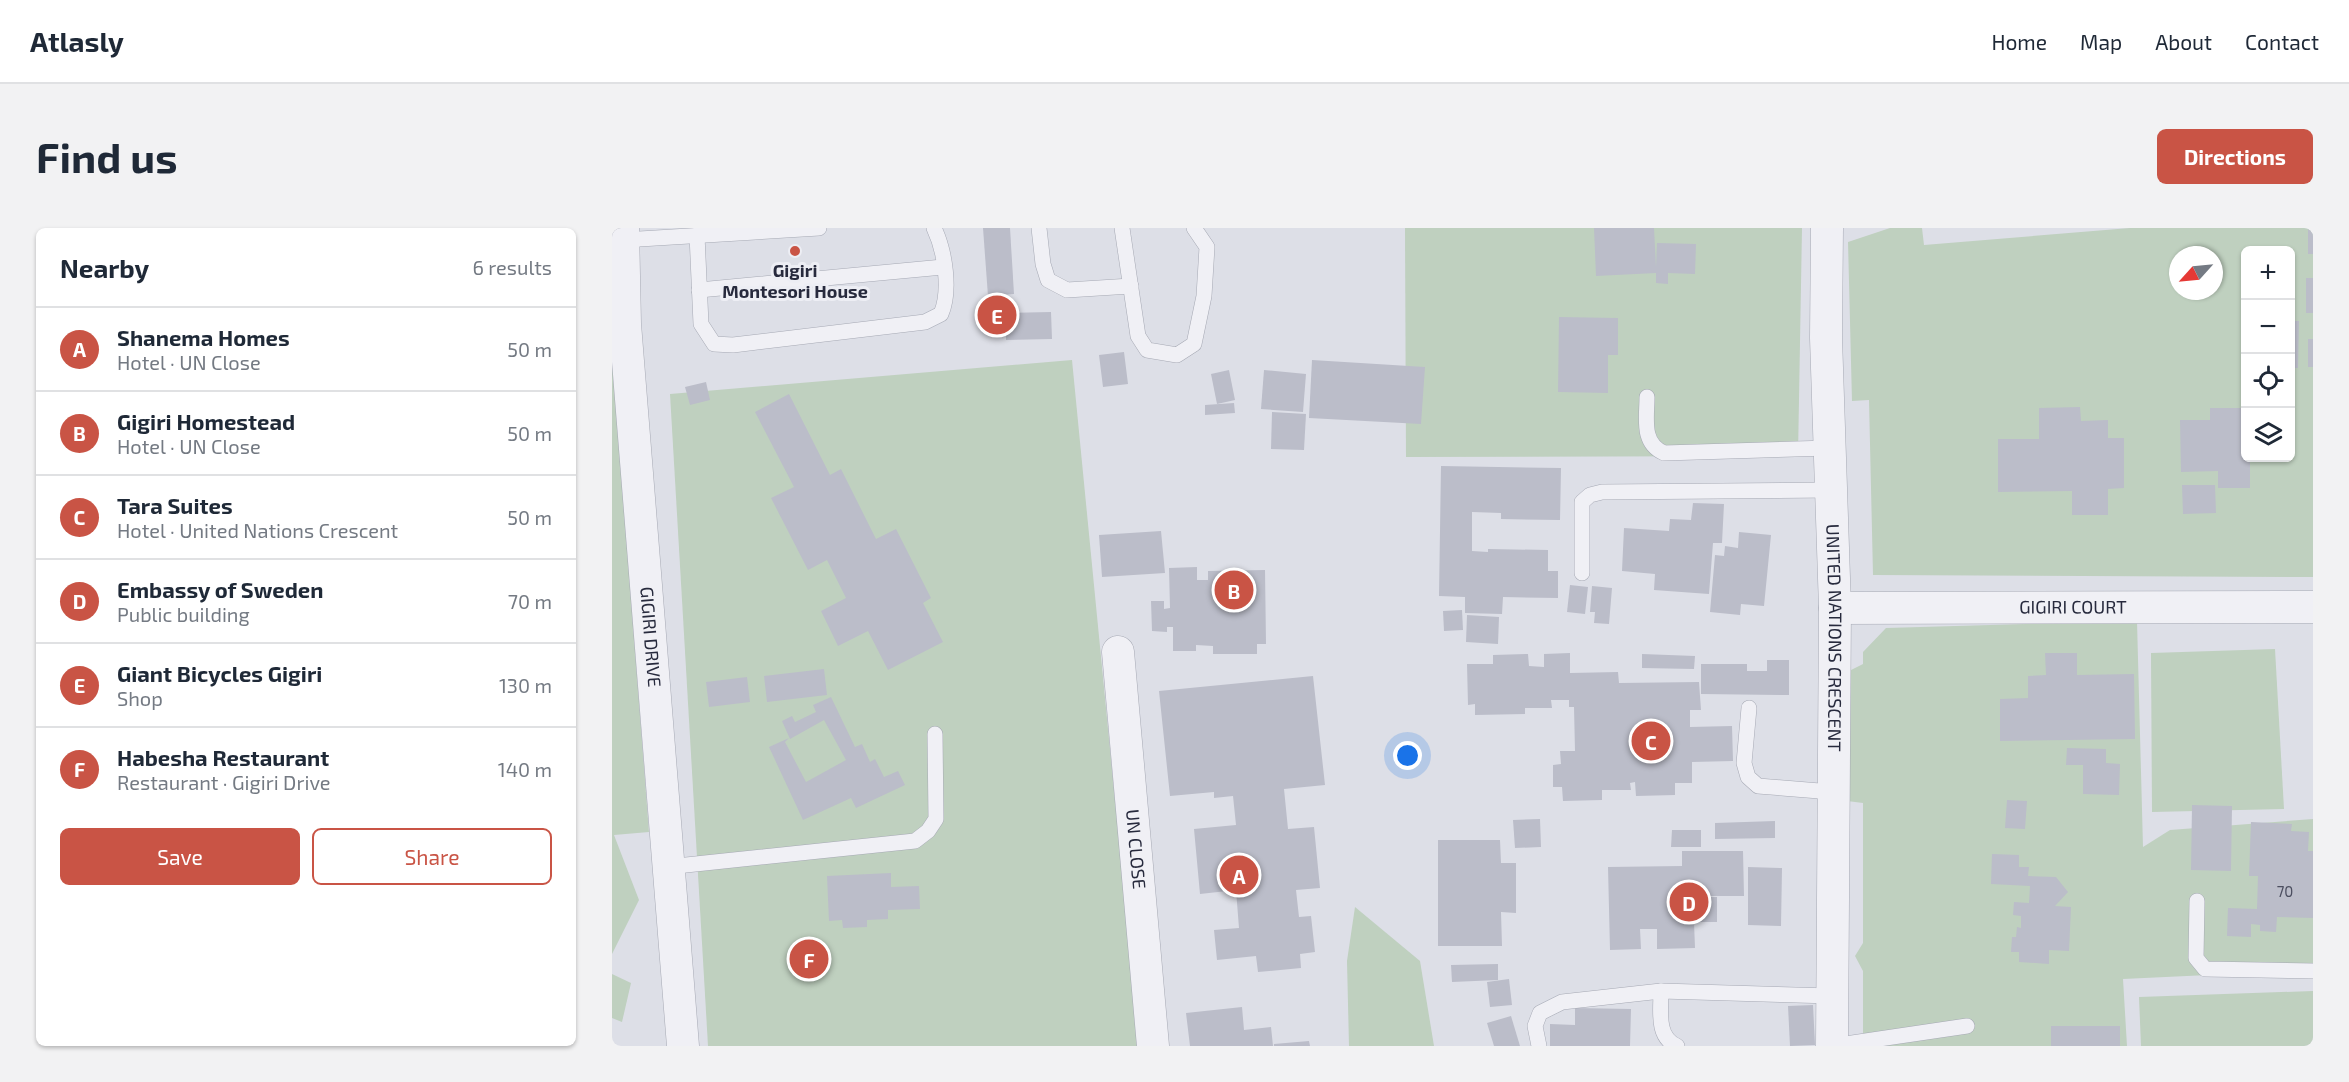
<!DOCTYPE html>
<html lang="en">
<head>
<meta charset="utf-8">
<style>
	body { margin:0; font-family:"Exo 2",sans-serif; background:#f2f2f3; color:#1f2937 }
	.controls { position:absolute; right:18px; top:18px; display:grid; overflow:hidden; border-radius:9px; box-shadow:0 2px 4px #0004 }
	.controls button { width:54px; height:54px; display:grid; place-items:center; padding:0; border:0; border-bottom:2px solid #e0e1e3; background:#fff; color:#1f2937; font:30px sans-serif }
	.compass { position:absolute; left:1557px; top:18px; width:54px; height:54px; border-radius:50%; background:#fff; box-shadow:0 2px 4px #0004; rotate:243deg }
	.you { position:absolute; left:796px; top:528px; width:21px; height:21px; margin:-15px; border:4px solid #fff; border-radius:50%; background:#1a73e8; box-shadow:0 0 0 9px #1a73e833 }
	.badge { display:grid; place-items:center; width:39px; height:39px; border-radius:50%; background:#c95445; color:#fff; font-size:20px; font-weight:700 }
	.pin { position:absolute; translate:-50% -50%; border:3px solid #fff; box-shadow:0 2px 6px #0006 }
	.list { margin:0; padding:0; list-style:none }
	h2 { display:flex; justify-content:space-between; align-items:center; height:78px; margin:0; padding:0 24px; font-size:26px }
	h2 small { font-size:20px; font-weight:400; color:#747a83 }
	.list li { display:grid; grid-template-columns:39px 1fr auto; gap:18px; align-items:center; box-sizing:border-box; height:84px; padding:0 24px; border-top:2px solid #e0e1e3 }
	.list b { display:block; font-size:22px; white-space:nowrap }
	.list p { margin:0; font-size:20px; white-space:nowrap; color:#747a83 }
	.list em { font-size:20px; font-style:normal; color:#747a83 }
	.actions { display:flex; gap:12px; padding:18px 24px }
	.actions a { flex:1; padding:14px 0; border:2px solid #c95445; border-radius:9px; text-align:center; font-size:21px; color:#c95445 }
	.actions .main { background:#c95445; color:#fff }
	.icon { flex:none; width:33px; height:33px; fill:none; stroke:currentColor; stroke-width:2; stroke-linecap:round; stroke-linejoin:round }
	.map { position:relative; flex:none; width:1701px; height:818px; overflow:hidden; border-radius:9px }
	header { display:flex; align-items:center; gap:36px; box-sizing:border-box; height:84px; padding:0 30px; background:#fff; border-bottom:2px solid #e0e1e3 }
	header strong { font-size:28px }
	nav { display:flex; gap:33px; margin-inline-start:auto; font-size:21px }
	.intro { display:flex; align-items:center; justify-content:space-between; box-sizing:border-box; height:144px; padding:0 36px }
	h1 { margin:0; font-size:42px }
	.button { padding:15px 27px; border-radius:9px; background:#c95445; color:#fff; font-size:21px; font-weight:700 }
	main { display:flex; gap:36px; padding:0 36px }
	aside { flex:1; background:#fff; border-radius:9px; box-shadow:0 2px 4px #0004 }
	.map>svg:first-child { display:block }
</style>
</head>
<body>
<header>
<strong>Atlasly</strong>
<nav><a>Home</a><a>Map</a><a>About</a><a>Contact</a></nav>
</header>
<div class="intro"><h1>Find us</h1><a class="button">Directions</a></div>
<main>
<aside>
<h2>Nearby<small>6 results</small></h2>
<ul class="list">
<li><span class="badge">A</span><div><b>Shanema Homes</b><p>Hotel · UN Close</p></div><em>50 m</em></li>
<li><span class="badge">B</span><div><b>Gigiri Homestead</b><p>Hotel · UN Close</p></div><em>50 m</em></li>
<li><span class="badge">C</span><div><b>Tara Suites</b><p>Hotel · United Nations Crescent</p></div><em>50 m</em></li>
<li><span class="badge">D</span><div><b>Embassy of Sweden</b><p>Public building</p></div><em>70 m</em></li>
<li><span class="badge">E</span><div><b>Giant Bicycles Gigiri</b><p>Shop</p></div><em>130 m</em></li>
<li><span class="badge">F</span><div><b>Habesha Restaurant</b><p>Restaurant · Gigiri Drive</p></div><em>140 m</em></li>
</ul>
<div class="actions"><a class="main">Save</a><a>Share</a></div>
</aside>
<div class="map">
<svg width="1701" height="818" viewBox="0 0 1701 818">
	<rect width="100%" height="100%" fill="#dddfe7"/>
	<g fill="#bfd0bf" fill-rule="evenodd">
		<path d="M793 0H1190L1186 228 794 229Z"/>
		<path d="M1278 0H1310L1312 17 1518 0H1701V349L1261 347 1257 172 1240 173 1236 14ZM1634 22H1678V230H1634ZM1566 27H1602V63H1566Z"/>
		<path d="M0 122 37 604 2 607 27 672 0 726Z"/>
		<path d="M460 132 527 818H96L58 166Z"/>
		<path d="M1525 393 1531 619 1558 602 1701 591V742L1511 751 1515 818H1251V743L1243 728 1251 715V575L1235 573 1239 442 1251 436V424L1274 400Z"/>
		<path d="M1663 421 1672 581 1540 584 1539 425Z"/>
		<path d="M743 679 808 733 822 818H737L735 733Z"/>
		<path d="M0 746 19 755 10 794 0 790Z"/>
		<path d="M1701 763V818H1529L1527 769Z"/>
	</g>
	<g fill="#bbbdc9">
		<path d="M371 0H398L402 66 376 68Z"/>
		<path d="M982 0H1042L1044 39 1045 15 1084 16 1083 46 1056 45V56L1044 55V45L984 48Z"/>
		<rect x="1696" y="0" width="5" height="26"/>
		<rect x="1678" y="46" width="5" height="39"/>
		<rect x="1694" y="50" width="7" height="35"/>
		<path d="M439 84 440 111 394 112V85Z"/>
		<path d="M947 89 1006 90V127H996V165L946 164Z"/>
		<path d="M1678 93H1687L1686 140H1678Z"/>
		<rect x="1696" y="111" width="5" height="28"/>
		<path d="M512 124 516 156 491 159 487 127Z"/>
		<path d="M700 132 813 139 809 196 697 190Z"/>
		<path d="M617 142 623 172 605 176 599 146Z"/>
		<path d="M652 142 694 146 691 184 649 181Z"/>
		<path d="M94 154 98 172 78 177 73 159Z"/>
		<path d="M177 166 218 247 229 241 264 311 284 301 319 370 311 375 331 414 276 442 256 403 226 418 209 383 234 370 215 332 196 342 159 270 182 259 143 184Z"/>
		<path d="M622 175 623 185 593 187V177Z"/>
		<path d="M1468 179 1469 193 1496 192V210H1512V260L1496 261V287H1460V263L1386 264V211H1427V180Z"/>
		<path d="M1598 180H1634V230H1638V260H1606V243L1569 244 1568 192H1598Z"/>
		<path d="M660 184 694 186 692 222 659 221Z"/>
		<path d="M829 238 949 240 948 292 889 291V285L860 284V323L876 324V321L936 322V343H946V370L891 369 890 386 853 385V369L827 368Z"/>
		<path d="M1570 257H1603L1604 285 1571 286Z"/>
		<path d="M1081 275 1112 276 1110 315H1101L1097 366 1042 362 1043 346 1010 343 1012 300 1057 303 1058 291 1079 292Z"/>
		<path d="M549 303 553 345 490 349 487 307Z"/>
		<path d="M1127 304 1159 307 1152 378 1129 376 1128 387 1098 384 1103 327 1112 328 1113 318 1126 320Z"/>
		<path d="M585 339V352H596V343L653 342 654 416H645V426H601V418L584 417V423H561V399H555V404L540 403 539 373H552V381L558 380 557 340Z"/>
		<path d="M958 357 976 359 973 386 955 384Z"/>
		<path d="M980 358 1000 360 997 396 982 395 983 384H978Z"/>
		<path d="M850 382 851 402 832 403 831 383Z"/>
		<path d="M855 387 887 389 886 416 854 414Z"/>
		<path d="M958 425V445L1006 444 1007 455 1087 454 1089 482H1078V499L1120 498 1121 533 1080 534V555H1063V567L1024 568 1023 554 1018 555 1019 562H990V572L951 573 950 559H941V537L949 536 948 523H963L962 479H957V472H939L940 480H913V486L863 487V476L856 477 855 436H881V427L916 426 917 438 932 439V426Z"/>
		<path d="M1433 425H1465V447L1522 446 1523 511 1388 513V471L1416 470V448L1434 447Z"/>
		<path d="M1030 426 1083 428 1082 441 1030 440Z"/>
		<path d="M1155 432H1177V467L1089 466V436H1135V443H1155Z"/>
		<path d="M212 441 215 467 155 474 152 448Z"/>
		<path d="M701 448 713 557 672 561 676 601 702 599 708 660 684 662 687 689 699 688 703 724 688 726 689 740 646 744 644 728 605 732 602 702 627 700 624 662 588 666 582 601 624 597 621 568 602 570V564L558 568 547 463Z"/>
		<path d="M135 449 138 474 97 479 94 454Z"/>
		<path d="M219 469 243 519 250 516 258 534 263 531 272 549 286 543 293 557 244 580 239 570 191 592 157 519 177 510 173 514 194 554 234 532 212 492 178 511 170 493 180 488 183 494 204 484 201 477Z"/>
		<path d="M1455 520 1494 521V535L1508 536 1507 567 1471 566V537H1454Z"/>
		<path d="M1395 572 1415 573 1413 601 1393 600Z"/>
		<path d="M1580 577 1620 578 1619 643 1579 642Z"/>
		<path d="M928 591 929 619 903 620 901 592Z"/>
		<path d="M1163 593V610L1103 611V595Z"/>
		<path d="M1639 594 1680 596 1679 603 1697 604 1696 623H1701V690L1665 689 1664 704 1648 703V697L1639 696V709L1615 708 1616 680 1645 681 1646 648H1637Z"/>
		<path d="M1060 602H1089V619H1059Z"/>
		<path d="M826 612H888L889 635H904V685L889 684 890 718H826Z"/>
		<path d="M1070 623H1131L1132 668H1070L1071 685H1083V669H1105V694H1082L1083 720 1045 721V701H1028L1029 721 998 722 996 639 1070 638Z"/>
		<path d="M1380 626 1407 627V639H1417L1416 648 1444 649 1456 664 1443 678 1459 679 1457 723 1437 722V736L1407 734V724H1399L1400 709H1404L1405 699 1409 700V688L1401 687 1402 674 1417 675 1418 658 1379 656Z"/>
		<path d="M1136 639 1170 640 1169 698 1136 697Z"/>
		<path d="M279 645V659L307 658 308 681 276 682V691L255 692V699L231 700 230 692 217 693 215 648Z"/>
		<path d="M886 736V752L840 754 839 737Z"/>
		<path d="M897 751 900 777 878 779 875 754Z"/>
		<path d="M1201 777 1203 817 1178 818 1176 778Z"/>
		<path d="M630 779 632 802 659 799 661 818H578L574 785Z"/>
		<path d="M963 780 1019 781 1018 818H938V796L963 797Z"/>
		<path d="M899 788 908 818H882L875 795Z"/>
		<rect x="1439" y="798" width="69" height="20"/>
		<path d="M697 813 698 818H662V816Z"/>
	</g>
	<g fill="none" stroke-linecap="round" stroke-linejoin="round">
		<defs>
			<g id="lane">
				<path d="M427 0 431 36 436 52 455 62 519 58"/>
				<path d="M510 0 526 108 535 122 565 127 582 116 592 68 595 19 582 0"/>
				<path d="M85 7 89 96 102 116 121 117 313 94 329 86C339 63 333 23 322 0"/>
				<path d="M11 12 207 0"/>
				<path d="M87 62 331 39"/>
				<path d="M1035 169C1035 190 1029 215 1052 225L1217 220"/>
				<path d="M970 345V274L978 267 990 264 1217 262"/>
				<path d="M1137 480 1132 535 1136 549 1146 558 1220 564"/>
				<path d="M55 639 303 613 316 603 324 591 323 506"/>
				<path d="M1585 673 1584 730 1593 741 1701 743"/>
				<path d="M1049 763C1049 783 1044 809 1065 818"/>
				<path d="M927 818 923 798 928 785 950 774 1049 763 1220 768"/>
				<path d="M1220 818 1355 798"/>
			</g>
			<g id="street">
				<path id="s1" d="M11 0 13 96 71 818"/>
				<path id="s2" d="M1215 0 1214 110 1223 380 1220 818"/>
				<path id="s3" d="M1223 380 1701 379"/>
				<path id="s4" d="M506 424 541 818"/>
			</g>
		</defs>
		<use href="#lane" stroke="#a6a9b4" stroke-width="16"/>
		<use href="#street" stroke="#a6a9b4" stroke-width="33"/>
		<use href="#lane" stroke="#f0f0f5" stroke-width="15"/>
		<use href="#street" stroke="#f0f0f5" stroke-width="32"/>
	</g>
	<circle fill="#c95445" stroke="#edeef4" stroke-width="2" cx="183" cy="23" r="6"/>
	<g text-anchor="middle" stroke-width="6" stroke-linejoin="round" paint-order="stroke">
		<g font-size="15" fill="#4c4f60">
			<text x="1673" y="669">70</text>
		</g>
		<g font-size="18" font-weight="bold" fill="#272a3d" stroke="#edeef4">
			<text x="183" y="49">Gigiri<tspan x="183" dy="21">Montesori House</tspan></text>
		</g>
		<g font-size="18" fill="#272a3d" stroke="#edeef4">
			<text dy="6" stroke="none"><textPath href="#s3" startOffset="238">GIGIRI COURT</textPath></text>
			<text dy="6" stroke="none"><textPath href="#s1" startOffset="410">GIGIRI DRIVE</textPath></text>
			<text dy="6" stroke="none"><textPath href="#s2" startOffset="410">UNITED NATIONS CRESCENT</textPath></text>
			<text dy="6" stroke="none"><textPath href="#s4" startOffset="198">UN CLOSE</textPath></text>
		</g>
	</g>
</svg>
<div class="controls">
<button>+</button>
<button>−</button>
<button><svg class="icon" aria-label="locate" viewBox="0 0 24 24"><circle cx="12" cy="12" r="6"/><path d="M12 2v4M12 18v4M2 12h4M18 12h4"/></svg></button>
<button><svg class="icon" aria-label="layers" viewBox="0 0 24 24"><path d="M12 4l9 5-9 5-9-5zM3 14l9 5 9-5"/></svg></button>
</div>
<svg class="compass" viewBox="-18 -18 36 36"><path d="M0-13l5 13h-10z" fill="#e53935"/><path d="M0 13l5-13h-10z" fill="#747a83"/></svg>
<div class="you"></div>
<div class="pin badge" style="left:627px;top:647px">A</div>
<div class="pin badge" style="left:622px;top:362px">B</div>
<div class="pin badge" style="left:1039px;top:513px">C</div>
<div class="pin badge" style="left:1077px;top:674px">D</div>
<div class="pin badge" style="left:385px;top:87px">E</div>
<div class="pin badge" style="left:197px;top:731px">F</div>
</div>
</main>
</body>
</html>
